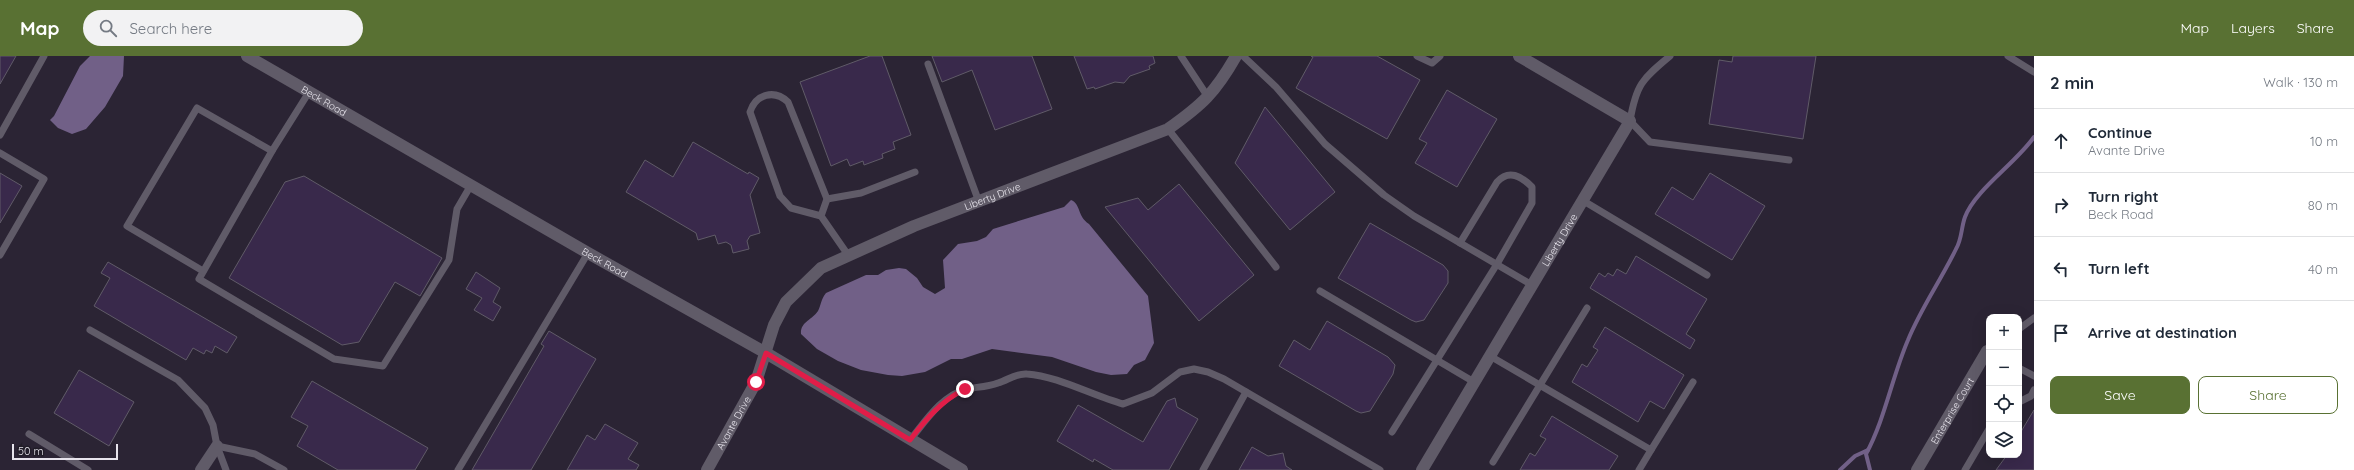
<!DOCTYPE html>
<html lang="en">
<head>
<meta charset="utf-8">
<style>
	body { margin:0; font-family:Quicksand,sans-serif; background:#f2f2f3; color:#1f2937 }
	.controls { position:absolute; right:12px; bottom:12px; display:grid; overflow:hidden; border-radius:8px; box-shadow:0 4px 16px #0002 }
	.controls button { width:36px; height:36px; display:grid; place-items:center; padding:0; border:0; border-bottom:1px solid #e0e1e3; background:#fff; color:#1f2937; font:20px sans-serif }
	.scale { position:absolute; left:12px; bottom:10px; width:106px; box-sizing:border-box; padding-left:4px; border:2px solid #e7e4ec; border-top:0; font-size:11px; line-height:14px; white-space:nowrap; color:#e7e4ec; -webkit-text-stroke:3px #211d28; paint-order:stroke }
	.stop { position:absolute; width:12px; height:12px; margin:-9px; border:3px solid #e11d48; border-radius:50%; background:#fff }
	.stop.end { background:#e11d48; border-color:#fff; box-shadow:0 1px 4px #0008 }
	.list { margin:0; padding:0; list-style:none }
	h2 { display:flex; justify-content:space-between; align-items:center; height:52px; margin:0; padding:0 16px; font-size:17px }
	h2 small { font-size:13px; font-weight:400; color:#747a83 }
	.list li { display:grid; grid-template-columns:26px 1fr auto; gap:12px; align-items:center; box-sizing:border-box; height:64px; padding:0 16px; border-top:1px solid #e0e1e3 }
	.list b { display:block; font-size:15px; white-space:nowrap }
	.list p { margin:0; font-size:13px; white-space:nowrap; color:#747a83 }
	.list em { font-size:13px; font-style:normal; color:#747a83 }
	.actions { display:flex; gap:8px; padding:12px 16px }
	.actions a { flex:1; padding:9px 0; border:1px solid #597133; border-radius:8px; text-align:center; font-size:14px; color:#597133 }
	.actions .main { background:#597133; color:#fff }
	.icon { flex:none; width:22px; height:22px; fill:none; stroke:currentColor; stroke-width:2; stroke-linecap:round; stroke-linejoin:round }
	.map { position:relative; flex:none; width:2034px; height:414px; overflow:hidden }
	header { display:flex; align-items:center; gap:24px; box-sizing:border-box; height:56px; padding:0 20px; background:#597133; color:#fff }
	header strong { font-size:19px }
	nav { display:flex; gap:22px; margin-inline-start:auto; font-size:14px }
	.search { width:280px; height:36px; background:#f2f2f3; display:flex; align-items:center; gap:10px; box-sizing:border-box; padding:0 14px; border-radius:22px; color:#747a83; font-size:15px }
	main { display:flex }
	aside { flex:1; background:#fff }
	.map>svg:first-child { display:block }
</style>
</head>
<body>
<header>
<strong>Map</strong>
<div class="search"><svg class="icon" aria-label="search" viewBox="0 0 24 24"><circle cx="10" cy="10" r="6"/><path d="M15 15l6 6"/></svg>Search here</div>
<nav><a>Map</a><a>Layers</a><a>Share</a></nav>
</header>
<main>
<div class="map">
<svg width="2034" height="414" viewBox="0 0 2034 414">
	<rect width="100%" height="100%" fill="#211d28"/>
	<path fill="#2b2434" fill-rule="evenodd" d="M0 0H2034V414H0ZM1989 261H2019V399H1989Z"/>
	<g fill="#716087">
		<path d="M90 0H124L123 20 105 51 86 73 72 78 58 72 50 64 54 60 80 10Z"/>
		<path d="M1071 144C1081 148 1077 160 1089 168L1148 240 1154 287 1145 304 1134 309 1127 318 1111 319 1096 316 1052 301 992 293 962 303H951L925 316 902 320 888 319 861 314 838 305 817 293 801 278C800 266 812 264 818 255 821 249 821 243 826 237L866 219H878L886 214 899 212 906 213 917 222 923 231 935 238 945 232 943 204 958 188 977 185 986 181 993 173 1064 151Z"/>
	</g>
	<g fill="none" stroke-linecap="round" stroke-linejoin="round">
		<g stroke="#716087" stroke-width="4">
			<path d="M1840 414 1855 400 1868 394"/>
			<path d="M1870 414 1866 398C1885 363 1892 321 1908 284 1921 252 1941 224 1956 193 1962 183 1961 172 1965 161 1975 134 2016 107 2034 81"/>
		</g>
	</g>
	<g fill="#39294b" stroke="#605b68">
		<path d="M0 0H16L0 28Z"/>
		<path d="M870 0H882L911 79 893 86 895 93 882 98 883 102 864 109 863 105 850 110 847 103 831 110 800 26Z"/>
		<path d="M932 0H1032L1052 53 995 74 972 14 942 26Z"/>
		<path d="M1074 0H1153L1155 7 1149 10 1150 13 1130 20 1124 27 1115 26 1095 33 1094 31 1087 33Z"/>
		<path d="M1311 0H1377L1420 24 1387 83 1296 32 1313 1Z"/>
		<path d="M1733 0H1816L1803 83 1709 68 1719 4 1732 6Z"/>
		<path d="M1447 34 1497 63 1457 131 1415 107 1427 87 1419 83Z"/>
		<path d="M1265 51 1335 136 1290 174 1235 107Z"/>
		<path d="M693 86 748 118 749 116 759 122 750 139 760 177 750 180 747 185 749 193 733 197 731 189 726 186 718 188 715 179 698 184 696 177 626 136 645 104 673 121Z"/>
		<path d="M0 117 22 130 0 167Z"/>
		<path d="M1710 117 1765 150 1732 204 1655 158 1672 131 1693 144Z"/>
		<path d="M304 120 442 202 420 240 395 226 359 286 342 289 229 222 285 126Z"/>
		<path d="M1179 128 1254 219 1199 265 1105 151 1138 142 1148 154Z"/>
		<path d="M1370 167 1443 209 1448 215V227L1424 264 1416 266 1411 264 1338 222Z"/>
		<path d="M1636 200 1707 243 1686 278 1695 284 1690 293 1590 232 1599 217 1605 221 1608 217 1613 220 1617 213 1626 218Z"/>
		<path d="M108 206 237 281 227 297 215 290 212 297 206 294 204 298 193 292 186 304 94 250 110 222 101 217Z"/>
		<path d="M476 216 500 232 493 246 501 251 493 265 474 254 482 242 466 233Z"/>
		<path d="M1327 265 1388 301 1395 309 1393 318 1370 355 1361 357 1356 355 1279 310 1294 284 1310 294Z"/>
		<path d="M1605 271 1684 319 1664 353 1650 345 1638 366 1572 326 1582 308 1587 311 1598 294 1593 291Z"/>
		<path d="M549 275 596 303 531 414H472L544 290 541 288Z"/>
		<path d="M79 314 134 346 109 390 54 357Z"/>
		<path d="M312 325 428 392 415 414H338L297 390 308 370 291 361Z"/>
		<path d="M1175 342 1177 351 1198 363 1169 414H1113L1094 403 1093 406 1057 385 1078 349 1143 386 1167 345Z"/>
		<path d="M2034 354V414H1996L2007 399H2019V379Z"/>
		<path d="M1552 360 1618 400 1609 414H1520L1530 397 1535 400 1546 383 1540 380Z"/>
		<path d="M605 368 638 387 628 403 639 409 636 414H567L587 379 595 384Z"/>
		<path d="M1252 391 1268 400 1283 397 1286 410 1292 414H1239Z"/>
	</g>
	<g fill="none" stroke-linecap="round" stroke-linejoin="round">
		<g stroke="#605b68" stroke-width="7">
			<path d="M1181 0 1208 41"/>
			<path d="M1243 0 1276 31 1325 88 1384 139 1414 160 1532 229"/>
			<path d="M1417 0 1432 7 1440 0"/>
			<path d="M1670 0C1642 23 1636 29 1630 65L1650 86 1789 104"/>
			<path d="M2008 0 2034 16"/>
			<path d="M928 8 979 146"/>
			<path d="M1168 73 1276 211"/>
			<path d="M0 79 44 0"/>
			<path d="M272 95 199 223 334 303 383 310 449 204 457 153 471 129"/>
			<path d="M0 97 44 123 0 199"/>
			<path d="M827 143 861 137 915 116"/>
			<path d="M1582 144 1707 219"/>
			<path d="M821 160 827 143 788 46C774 33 756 38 750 56L780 140 791 152 821 160 848 199"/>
			<path d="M203 215 127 170 197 52 272 95 309 36"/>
			<path d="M1320 235 1474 326"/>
			<path d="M2019 273 2034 262"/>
			<path d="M90 274 178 324 205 352 213 369 217 390 226 414"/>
			<path d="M1490 300 1651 394 1693 326"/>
			<path d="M2019 312 2034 320"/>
			<path d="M2019 346 2031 340 2034 334"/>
			<path d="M1392 376 1497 208 1532 147V131C1521 120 1509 113 1497 126L1460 187"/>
			<path d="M29 378 88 414"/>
			<path d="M910 384C925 366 941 340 966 333 976 331 988 331 998 327 1008 324 1016 317 1027 318 1058 320 1093 340 1123 348L1152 337 1180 316 1194 313 1208 316 1224 323 1380 414"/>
			<path d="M217 390 255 398 284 414"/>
			<path d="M1493 406 1587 252"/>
			<path d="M458 414 588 197"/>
			<path d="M1203 414 1246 336"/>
			<path d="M1639 414 1651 394"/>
			<path d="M1965 414 1989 373"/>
		</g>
		<g stroke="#605b68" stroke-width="12">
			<path d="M201 414 217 390"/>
			<path id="s1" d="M707 414 756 326 774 269 786 246 821 212 914 170 1168 73C1202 49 1215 37 1236 0"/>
			<path id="s2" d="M1422 414 1630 65 1519 0"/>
			<path id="s3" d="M1917 414 1987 295"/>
		</g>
		<path stroke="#605b68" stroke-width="12" id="s4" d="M247 0 588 197 766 297 962 414"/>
	</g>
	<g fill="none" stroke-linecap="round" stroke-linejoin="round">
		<path stroke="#e11d48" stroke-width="5" d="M756 326 766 297 910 384C926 363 941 345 965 333"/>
	</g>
	<g text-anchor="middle" stroke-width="4" stroke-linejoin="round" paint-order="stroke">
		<g font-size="10" fill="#e7e4ec" stroke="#211d28">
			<text dy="4" stroke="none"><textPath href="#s4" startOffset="89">Beck Road</textPath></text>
			<text dy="4" stroke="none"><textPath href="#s1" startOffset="421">Liberty Drive</textPath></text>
			<text dy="4" stroke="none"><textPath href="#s2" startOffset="268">Liberty Drive</textPath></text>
			<text dy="4" stroke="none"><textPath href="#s4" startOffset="413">Beck Road</textPath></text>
			<text dy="4" stroke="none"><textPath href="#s3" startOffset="69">Enterprise Court</textPath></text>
			<text dy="4" stroke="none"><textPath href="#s1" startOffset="54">Avante Drive</textPath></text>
		</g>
	</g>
</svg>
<div class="controls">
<button>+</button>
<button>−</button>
<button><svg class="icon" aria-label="locate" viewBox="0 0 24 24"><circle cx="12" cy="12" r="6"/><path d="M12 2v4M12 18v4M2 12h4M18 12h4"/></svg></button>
<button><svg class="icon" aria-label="layers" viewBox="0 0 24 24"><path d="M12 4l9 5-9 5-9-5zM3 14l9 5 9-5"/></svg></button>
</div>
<div class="scale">50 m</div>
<div class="stop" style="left:756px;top:326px"></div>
<div class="stop end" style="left:965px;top:333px"></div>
</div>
<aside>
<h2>2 min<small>Walk · 130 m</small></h2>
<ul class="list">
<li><svg class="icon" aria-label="ahead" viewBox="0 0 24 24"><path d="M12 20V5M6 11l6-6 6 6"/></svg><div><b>Continue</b><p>Avante Drive</p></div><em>10 m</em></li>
<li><svg class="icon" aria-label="right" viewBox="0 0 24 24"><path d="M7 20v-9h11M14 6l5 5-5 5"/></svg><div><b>Turn right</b><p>Beck Road</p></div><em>80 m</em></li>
<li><svg class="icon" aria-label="left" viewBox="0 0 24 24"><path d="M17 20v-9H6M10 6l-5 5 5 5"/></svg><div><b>Turn left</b></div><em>40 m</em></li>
<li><svg class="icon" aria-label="arrive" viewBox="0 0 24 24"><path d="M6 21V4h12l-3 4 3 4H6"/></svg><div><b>Arrive at destination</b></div></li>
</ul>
<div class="actions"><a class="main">Save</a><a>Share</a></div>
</aside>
</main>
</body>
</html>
